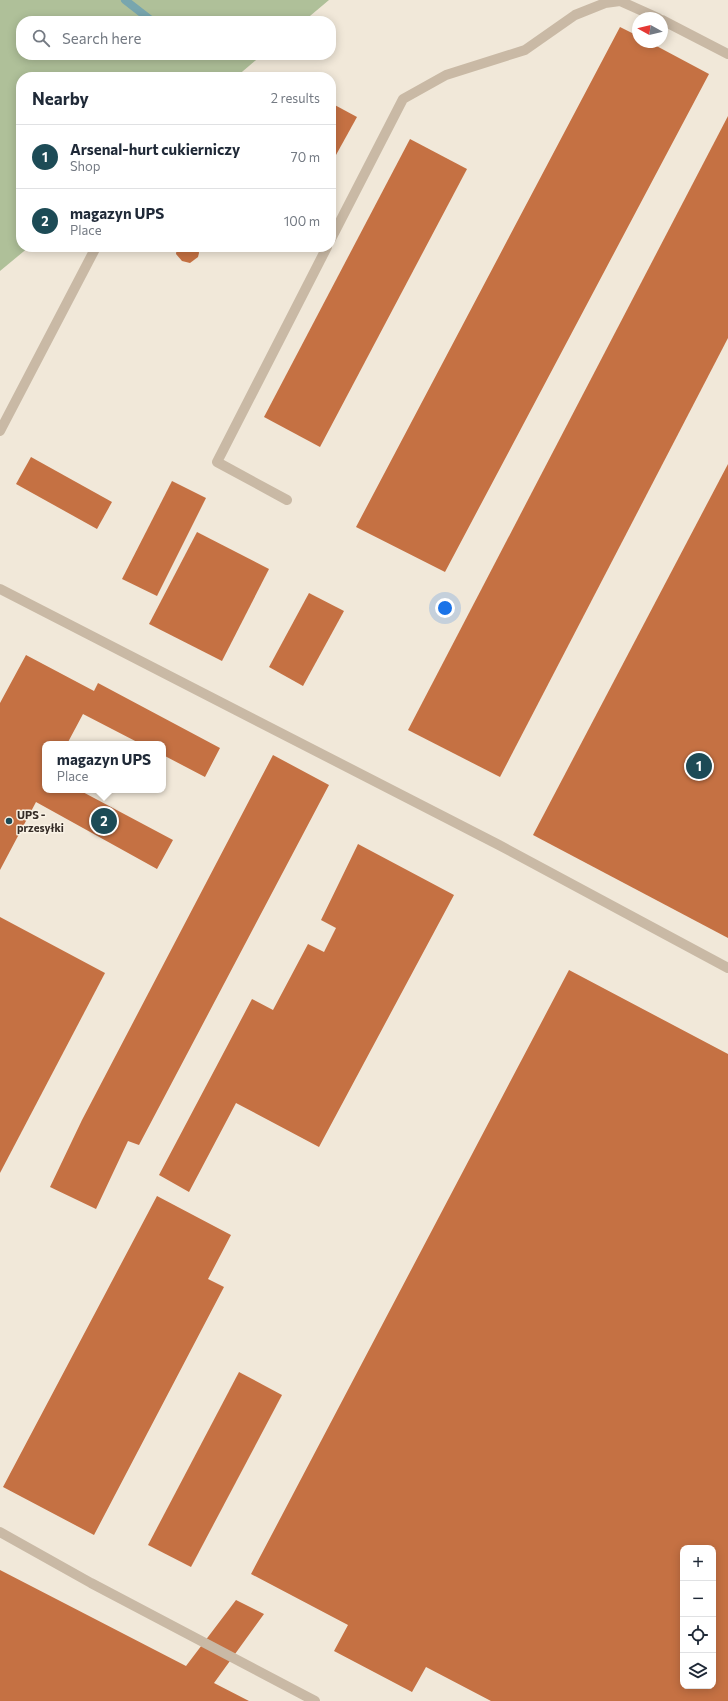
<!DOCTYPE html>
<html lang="en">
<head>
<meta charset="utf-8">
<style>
	body { margin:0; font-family:Commissioner,sans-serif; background:#f2f2f3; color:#1f2937 }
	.controls { position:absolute; right:12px; bottom:12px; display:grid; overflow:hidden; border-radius:8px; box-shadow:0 2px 10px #0003 }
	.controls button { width:36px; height:36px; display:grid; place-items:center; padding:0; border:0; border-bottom:1px solid #e0e1e3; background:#fff; color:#1f2937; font:20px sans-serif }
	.compass { position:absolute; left:632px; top:12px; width:36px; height:36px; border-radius:50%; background:#fff; box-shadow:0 2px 10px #0003; rotate:278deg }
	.you { position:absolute; left:445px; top:608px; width:14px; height:14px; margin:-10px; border:3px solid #fff; border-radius:50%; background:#1a73e8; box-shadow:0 0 0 6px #1a73e833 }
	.badge { display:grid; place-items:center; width:26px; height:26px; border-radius:50%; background:#1d4b56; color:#fff; font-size:13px; font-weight:700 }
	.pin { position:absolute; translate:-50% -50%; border:2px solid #fff; box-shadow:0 1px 4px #0006 }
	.popup { position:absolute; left:42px; top:741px; width:124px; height:52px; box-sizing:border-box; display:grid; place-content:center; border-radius:8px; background:#fff; filter:drop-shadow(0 1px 3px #0005); font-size:13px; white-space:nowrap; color:#747a83 }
	.popup b { font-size:15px; color:#1f2937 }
	.popup::after { content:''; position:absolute; left:50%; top:100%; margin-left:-8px; border:8px solid transparent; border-top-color:#fff }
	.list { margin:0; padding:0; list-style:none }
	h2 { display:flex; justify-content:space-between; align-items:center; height:52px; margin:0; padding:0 16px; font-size:17px }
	h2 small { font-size:13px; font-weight:400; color:#747a83 }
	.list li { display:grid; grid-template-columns:26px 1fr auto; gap:12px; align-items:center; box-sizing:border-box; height:64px; padding:0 16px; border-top:1px solid #e0e1e3 }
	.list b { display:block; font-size:15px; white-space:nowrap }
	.list p { margin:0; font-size:13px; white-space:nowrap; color:#747a83 }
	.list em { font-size:13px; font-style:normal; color:#747a83 }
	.icon { flex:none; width:22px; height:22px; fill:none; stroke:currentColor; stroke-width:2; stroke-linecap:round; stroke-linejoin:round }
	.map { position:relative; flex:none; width:728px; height:1701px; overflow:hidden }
	.search { position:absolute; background:#fff; box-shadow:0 2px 10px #0003; left:16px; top:16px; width:320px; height:44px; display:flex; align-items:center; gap:10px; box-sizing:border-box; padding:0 14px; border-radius:16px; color:#747a83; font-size:15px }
	.panel { position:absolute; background:#fff; box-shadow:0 2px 10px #0003; left:16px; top:72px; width:320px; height:180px; border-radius:16px }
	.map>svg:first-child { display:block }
</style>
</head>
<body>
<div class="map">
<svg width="728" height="1701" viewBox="0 0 728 1701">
	<rect width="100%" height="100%" fill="#f1e8d9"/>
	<path fill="#afc099" d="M0 0H329L304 21H21V55H262L236 77H21V247H29L0 271Z"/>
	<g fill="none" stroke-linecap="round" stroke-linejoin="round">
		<path stroke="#78a6ae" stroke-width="8" d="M125 0 152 21"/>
	</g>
	<g fill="#c57143" fill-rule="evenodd">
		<path d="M620 27 638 36V42H649L709 74 445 572 356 527Z"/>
		<path d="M331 103 357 117 331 164Z"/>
		<path d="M728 116V338L500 777 408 730Z"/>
		<path d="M410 139 467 169 320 447 264 417Z"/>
		<path d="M177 247H198L199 253 198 257 190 263 182 261 176 254Z"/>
		<path d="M31 457 112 502 97 529 16 484Z"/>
		<path d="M728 464V938L533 835Z"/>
		<path d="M172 481 206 498 157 596 122 579Z"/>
		<path d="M197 532 269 569 222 661 149 624Z"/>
		<path d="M309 593 344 611 303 686 269 667Z"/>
		<path d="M26 655 94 691 98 683 220 748 205 777 163 755V744H141L83 714 67 744H45V790H79L173 840 157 869 36 802 0 870V703Z"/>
		<path d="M273 755 329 785 139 1145 128 1141 96 1209 50 1187 82 1120Z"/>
		<path d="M358 844 454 895 319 1147 236 1103 189 1192 159 1175 252 999 273 1010 308 944 324 952 336 928 321 920Z"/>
		<path d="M0 917 105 973 0 1173Z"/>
		<path d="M569 970 728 1054V1701H491L426 1667 412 1692 334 1651 348 1625 251 1574ZM683 1548H713V1686H683Z"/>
		<path d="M157 1196 231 1235 208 1279 224 1287 94 1535 3 1487Z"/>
		<path d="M239 1372 282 1395 191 1567 148 1545Z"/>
		<path d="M0 1570 186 1666 236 1600 264 1614 214 1683 249 1701H0Z"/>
	</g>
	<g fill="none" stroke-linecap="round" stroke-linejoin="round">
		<g stroke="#c9b9a5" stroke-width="10">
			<path d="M662 20 728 54"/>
			<path d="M331 239 403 99 446 75 525 50 575 15 605 3 620 1 658 18"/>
			<path d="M0 431 95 249"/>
			<path d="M287 500 217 462 327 247"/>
			<path d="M0 589 499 845 728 968"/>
			<path d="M0 1532 91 1583 315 1701"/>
		</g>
	</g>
	<circle fill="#1d4b56" stroke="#f9f2e5" stroke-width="1.5" cx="9" cy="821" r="4"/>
	<g text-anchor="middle" stroke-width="3" stroke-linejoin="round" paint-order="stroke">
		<g font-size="11" font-weight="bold" fill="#352c26" stroke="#f9f2e5" text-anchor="start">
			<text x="17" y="819">UPS -<tspan x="17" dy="13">przesyłki</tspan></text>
		</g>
	</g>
</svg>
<div class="controls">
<button>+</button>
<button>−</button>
<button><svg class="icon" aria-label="locate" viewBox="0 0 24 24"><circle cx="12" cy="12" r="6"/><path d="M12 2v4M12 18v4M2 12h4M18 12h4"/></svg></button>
<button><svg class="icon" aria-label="layers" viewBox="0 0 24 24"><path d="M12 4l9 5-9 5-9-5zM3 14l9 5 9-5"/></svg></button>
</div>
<svg class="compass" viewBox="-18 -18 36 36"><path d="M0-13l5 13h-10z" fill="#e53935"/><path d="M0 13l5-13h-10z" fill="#747a83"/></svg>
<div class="you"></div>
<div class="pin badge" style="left:699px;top:766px">1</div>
<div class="pin badge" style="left:104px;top:821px">2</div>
<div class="popup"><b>magazyn UPS</b>Place</div>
<div class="search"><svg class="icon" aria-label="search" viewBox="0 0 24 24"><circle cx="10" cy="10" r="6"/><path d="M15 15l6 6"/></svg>Search here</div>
<section class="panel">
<h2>Nearby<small>2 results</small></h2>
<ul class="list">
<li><span class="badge">1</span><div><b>Arsenal-hurt cukierniczy</b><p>Shop</p></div><em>70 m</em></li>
<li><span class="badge">2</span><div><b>magazyn UPS</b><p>Place</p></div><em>100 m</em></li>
</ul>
</section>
</div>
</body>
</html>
